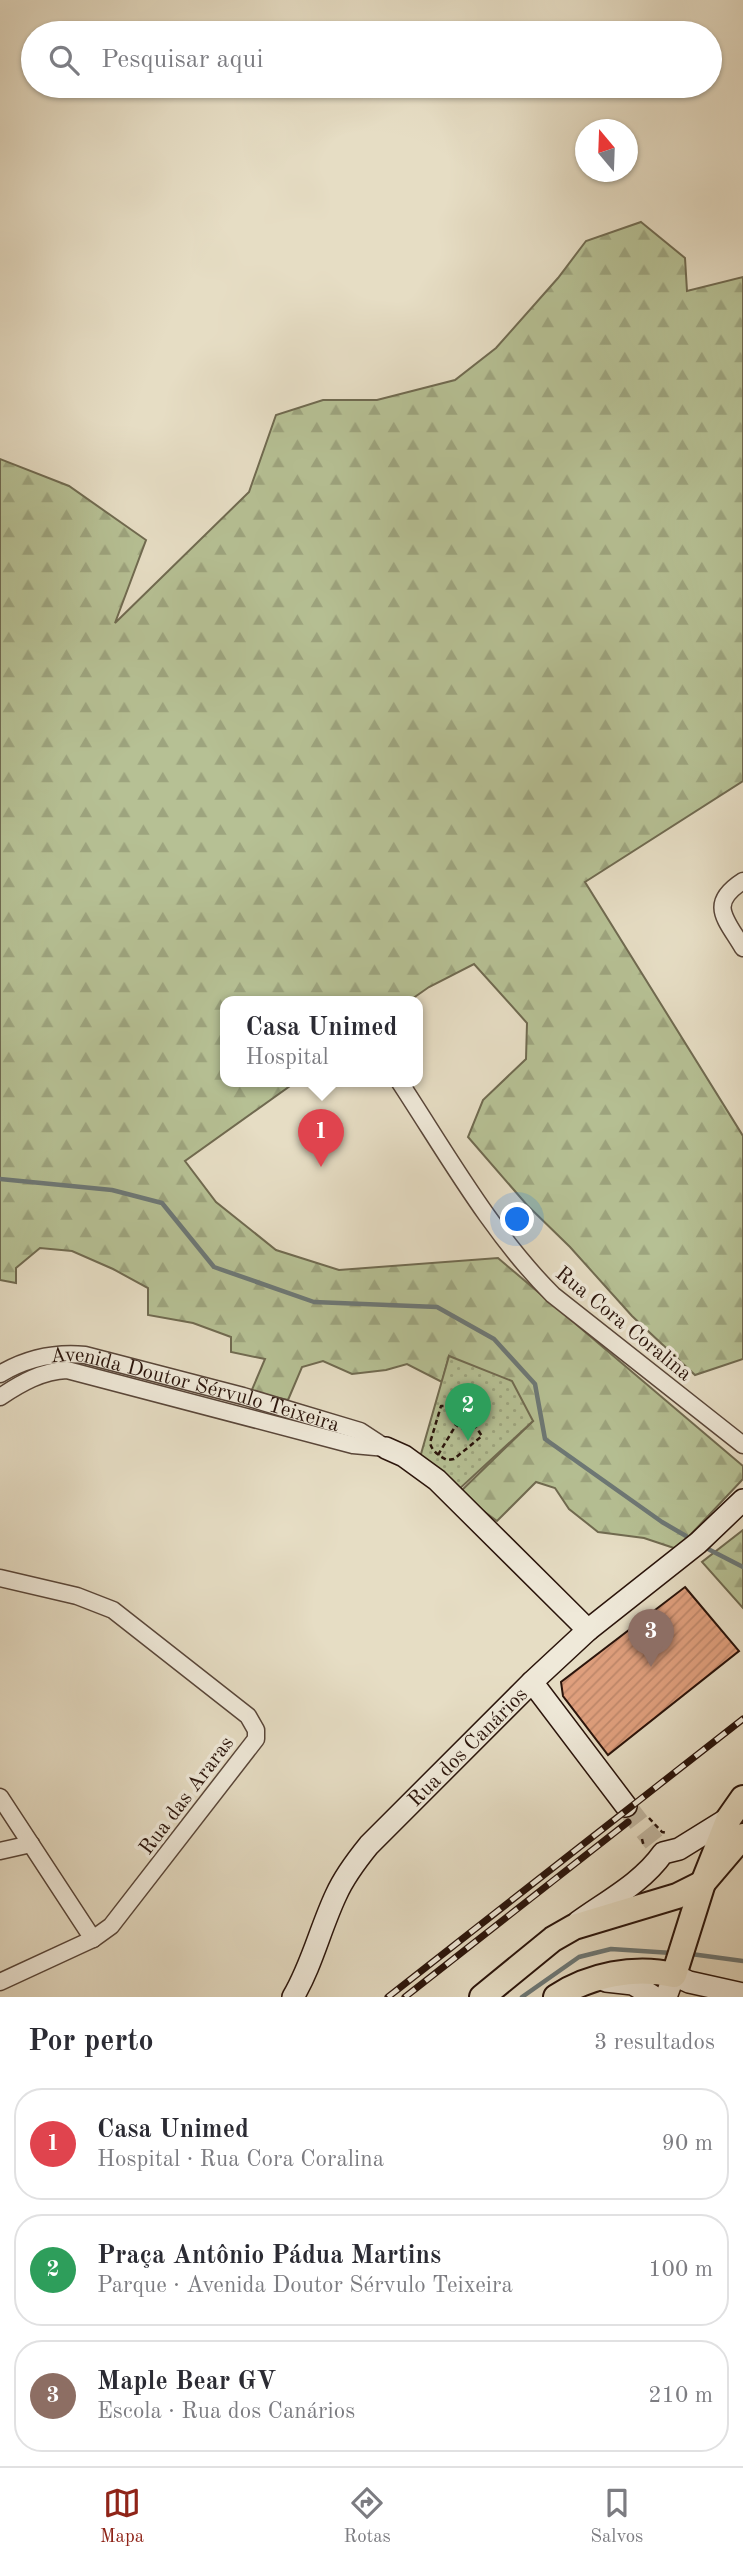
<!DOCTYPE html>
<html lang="pt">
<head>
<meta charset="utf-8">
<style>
	body { margin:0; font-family:"Old Standard TT",serif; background:#f7f7f7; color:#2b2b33 }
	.compass { position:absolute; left:575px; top:119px; width:63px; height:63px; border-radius:50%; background:#fff; box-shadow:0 2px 5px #0004; rotate:341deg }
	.you { position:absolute; left:518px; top:1220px; width:24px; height:24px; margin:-18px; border:5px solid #fff; border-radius:50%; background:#1a73e8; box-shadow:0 0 0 10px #1a73e833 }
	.badge { display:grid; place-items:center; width:46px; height:46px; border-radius:50%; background:#8f2418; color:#fff; font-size:23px; font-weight:700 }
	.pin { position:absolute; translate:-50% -58px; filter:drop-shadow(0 2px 4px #0008) }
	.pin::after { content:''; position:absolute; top:37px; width:24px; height:21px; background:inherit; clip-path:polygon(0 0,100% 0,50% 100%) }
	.popup { position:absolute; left:220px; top:996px; width:203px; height:91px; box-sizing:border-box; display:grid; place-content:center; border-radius:14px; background:#fff; filter:drop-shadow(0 2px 5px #0005); font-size:23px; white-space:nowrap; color:#7c7c81 }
	.popup b { font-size:26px; color:#2b2b33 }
	.popup::after { content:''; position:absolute; left:50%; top:100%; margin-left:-14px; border:14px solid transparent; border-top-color:#fff }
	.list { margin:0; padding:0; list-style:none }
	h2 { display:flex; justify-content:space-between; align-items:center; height:91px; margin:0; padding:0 28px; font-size:30px }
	h2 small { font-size:23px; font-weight:400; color:#7c7c81 }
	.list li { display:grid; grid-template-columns:46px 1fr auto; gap:21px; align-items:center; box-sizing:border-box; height:112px; margin:0 14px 14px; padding:0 14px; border:2px solid #e1e1e2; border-radius:28px }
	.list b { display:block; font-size:26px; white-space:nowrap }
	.list p { margin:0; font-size:23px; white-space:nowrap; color:#7c7c81 }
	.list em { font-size:23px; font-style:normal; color:#7c7c81 }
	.icon { flex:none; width:38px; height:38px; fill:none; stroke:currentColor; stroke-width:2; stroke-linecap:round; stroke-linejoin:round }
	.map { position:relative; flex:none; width:743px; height:1997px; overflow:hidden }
	.search { position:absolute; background:#fff; box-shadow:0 2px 5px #0004; left:21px; right:21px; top:21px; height:77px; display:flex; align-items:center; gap:18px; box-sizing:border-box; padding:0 24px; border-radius:38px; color:#7c7c81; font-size:26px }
	.sheet { height:469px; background:#fff }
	nav { display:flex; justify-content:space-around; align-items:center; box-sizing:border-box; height:98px; border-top:2px solid #e1e1e2; background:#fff; font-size:19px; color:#7c7c81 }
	nav a { display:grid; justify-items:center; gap:4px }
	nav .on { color:#8f2418 }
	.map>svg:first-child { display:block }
</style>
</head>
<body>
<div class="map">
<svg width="743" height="1997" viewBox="0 0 743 1997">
	<defs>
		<pattern id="forest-firs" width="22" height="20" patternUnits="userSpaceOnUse" patternTransform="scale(1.75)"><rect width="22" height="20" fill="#b6c094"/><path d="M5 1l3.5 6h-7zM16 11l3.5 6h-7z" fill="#9da47e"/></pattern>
		<pattern id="park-dots" width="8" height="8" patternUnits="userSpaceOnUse" patternTransform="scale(1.75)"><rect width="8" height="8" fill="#b6c094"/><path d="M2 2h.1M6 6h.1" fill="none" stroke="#9da47e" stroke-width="1.8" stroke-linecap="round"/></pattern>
		<pattern id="building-hatch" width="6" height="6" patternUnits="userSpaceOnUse" patternTransform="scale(1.75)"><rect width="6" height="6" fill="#e0a07e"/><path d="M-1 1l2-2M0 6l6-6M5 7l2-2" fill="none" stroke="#c0896c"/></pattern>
	</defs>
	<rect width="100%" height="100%" fill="#e6ddc4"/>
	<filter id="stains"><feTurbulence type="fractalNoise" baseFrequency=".00286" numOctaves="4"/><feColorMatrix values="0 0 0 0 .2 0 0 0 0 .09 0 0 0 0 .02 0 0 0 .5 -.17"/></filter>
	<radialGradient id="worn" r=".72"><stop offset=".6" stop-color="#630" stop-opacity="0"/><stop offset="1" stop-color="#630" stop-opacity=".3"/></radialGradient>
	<g fill="url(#forest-firs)" stroke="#706a50" stroke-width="2">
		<path d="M641 222 685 258 687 291 743 277V781L585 882 743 1136V1359L695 1375 632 1316 570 1247 527 1205 468 1137 483 1100 526 1059 527 1023 474 964 429 987 409 1001H225V1081H297L185 1161 216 1202 276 1250 339 1270 498 1258 743 1466V1479L677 1549 644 1538 598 1532 569 1509 555 1488 536 1482 497 1521 459 1493 533 1421 449 1356 442 1382 407 1364 386 1370 352 1374 323 1361 302 1367 288 1400 251 1392 265 1359 231 1352V1337L193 1323 148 1315V1288L113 1269 72 1251 40 1248 16 1268V1283L0 1280V459L69 486 146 540 115 623 249 492 276 415 323 400H377L455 380 496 348 558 278 586 241Z"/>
		<path d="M743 1530V1608L702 1562Z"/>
	</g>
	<path fill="url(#park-dots)" stroke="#706a50" stroke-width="2" d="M449 1356 512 1381 533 1421 456 1492 419 1461Z"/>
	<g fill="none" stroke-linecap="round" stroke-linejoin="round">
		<g stroke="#6d7876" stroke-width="4.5">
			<path d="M0 1179 112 1190 162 1203 214 1267 314 1302 437 1307 494 1339 535 1384 545 1439 662 1522 686 1536"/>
			<path d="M708 1549 743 1567"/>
			<path d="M691 1954 743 1961"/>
			<path d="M522 1997 579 1957 611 1949 672 1953"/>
		</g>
	</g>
	<path fill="url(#building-hatch)" stroke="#2a140b" stroke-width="2" d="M685 1587 739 1651 608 1755 563 1696 561 1682Z"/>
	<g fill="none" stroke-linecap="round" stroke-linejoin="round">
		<path stroke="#c0b59f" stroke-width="21" stroke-dasharray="21 10" stroke-linecap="butt" d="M626 1806 654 1842"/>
		<defs>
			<g id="street">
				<path d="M743 881C707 904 726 919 743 948"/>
				<path d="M399 1081C447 1154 491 1233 553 1295L743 1445"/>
				<path id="s1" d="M0 1374C27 1358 54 1352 85 1355L243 1396 360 1431 386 1448"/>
				<path d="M0 1397C21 1383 42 1371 67 1370L353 1445 386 1448"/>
				<path d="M0 1578 77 1596 113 1610 248 1716 256 1730V1739L111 1926 93 1939 0 1982"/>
				<path d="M0 1797 93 1939"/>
				<path d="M0 1851 31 1844"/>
			</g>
			<g id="secondary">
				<path d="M386 1448 404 1456 437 1480 588 1630"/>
				<path d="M532 1682 626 1806"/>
				<path d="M578 1922C607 1901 642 1883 663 1853L679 1849 729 1818"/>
				<path d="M606 1981 633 1984 654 1997"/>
				<path id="s2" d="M293 1997C312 1965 320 1929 336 1895 344 1877 356 1861 369 1845L532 1682 588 1630 698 1543 743 1500"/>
				<path d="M666 1997 674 1975 689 1982 743 1994"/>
			</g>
			<g id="primary">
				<path d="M482 1997 553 1939 574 1927 677 1896 703 1883 743 1836"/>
				<path d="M556 1997C590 1975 634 1966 674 1975L703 1883 729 1818 743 1798"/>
			</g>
		</defs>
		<use href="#street" stroke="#594639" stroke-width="19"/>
		<use href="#secondary" stroke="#2a140b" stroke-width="24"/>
		<use href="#primary" stroke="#2a140b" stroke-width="28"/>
		<g stroke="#2a140b" stroke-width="2.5" stroke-dasharray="5 3.5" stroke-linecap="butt">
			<circle cx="467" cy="1413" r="16"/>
			<path d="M452 1406H441L430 1443C432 1451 439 1456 447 1460L454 1459 482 1436 475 1426"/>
			<path d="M438 1455 456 1425"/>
			<path d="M649 1818 662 1832 667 1833"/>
			<path d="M642 1839 644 1847"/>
		</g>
		<use href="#street" stroke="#efe9d9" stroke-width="16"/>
		<use href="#secondary" stroke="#efe9d9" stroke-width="21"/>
		<use href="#primary" stroke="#e6ddc4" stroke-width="24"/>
		<defs>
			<g id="rail">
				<path d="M388 1997 743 1719"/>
				<path d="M405 1997 628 1822"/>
			</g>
		</defs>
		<use href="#rail" stroke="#2a140b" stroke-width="7"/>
		<use href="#rail" stroke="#efe9d9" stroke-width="4.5" stroke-dasharray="13" stroke-linecap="butt"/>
	</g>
	<g text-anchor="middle" stroke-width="7" stroke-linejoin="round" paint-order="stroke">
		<g font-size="21" fill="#2a140b" stroke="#efe9d9">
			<text transform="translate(624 1323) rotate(39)" y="7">Rua Cora Coralina</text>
			<text dy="7" stroke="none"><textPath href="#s1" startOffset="203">Avenida Doutor Sérvulo Teixeira</textPath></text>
			<text dy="7" stroke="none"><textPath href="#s2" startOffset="310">Rua dos Canários</textPath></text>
			<text transform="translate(186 1795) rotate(-53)" y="7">Rua das Araras</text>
		</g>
	</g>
	<rect width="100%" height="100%" filter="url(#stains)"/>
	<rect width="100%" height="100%" fill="url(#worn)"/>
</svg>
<svg class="compass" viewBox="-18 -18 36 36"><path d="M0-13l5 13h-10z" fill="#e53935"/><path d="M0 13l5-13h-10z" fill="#7c7c81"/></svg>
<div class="you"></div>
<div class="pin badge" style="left:321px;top:1167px;background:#e0444e">1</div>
<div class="popup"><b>Casa Unimed</b>Hospital</div>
<div class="pin badge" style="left:468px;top:1441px;background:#2e9e5b">2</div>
<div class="pin badge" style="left:651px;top:1667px;background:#8d6e63">3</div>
<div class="search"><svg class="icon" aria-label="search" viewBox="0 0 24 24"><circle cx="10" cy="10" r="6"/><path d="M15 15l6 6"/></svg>Pesquisar aqui</div>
</div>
<section class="sheet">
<h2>Por perto<small>3 resultados</small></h2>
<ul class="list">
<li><span class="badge" style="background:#e0444e">1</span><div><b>Casa Unimed</b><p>Hospital · Rua Cora Coralina</p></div><em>90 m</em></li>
<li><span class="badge" style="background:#2e9e5b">2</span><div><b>Praça Antônio Pádua Martins</b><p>Parque · Avenida Doutor Sérvulo Teixeira</p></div><em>100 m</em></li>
<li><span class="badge" style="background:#8d6e63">3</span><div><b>Maple Bear GV</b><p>Escola · Rua dos Canários</p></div><em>210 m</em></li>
</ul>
</section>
<nav>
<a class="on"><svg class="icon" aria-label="map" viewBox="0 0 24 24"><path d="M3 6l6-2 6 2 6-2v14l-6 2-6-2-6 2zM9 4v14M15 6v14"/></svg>Mapa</a>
<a><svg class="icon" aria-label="directions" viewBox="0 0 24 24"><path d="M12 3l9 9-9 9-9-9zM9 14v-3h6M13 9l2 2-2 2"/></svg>Rotas</a>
<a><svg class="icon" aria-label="saved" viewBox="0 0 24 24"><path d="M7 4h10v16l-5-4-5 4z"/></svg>Salvos</a>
</nav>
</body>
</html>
